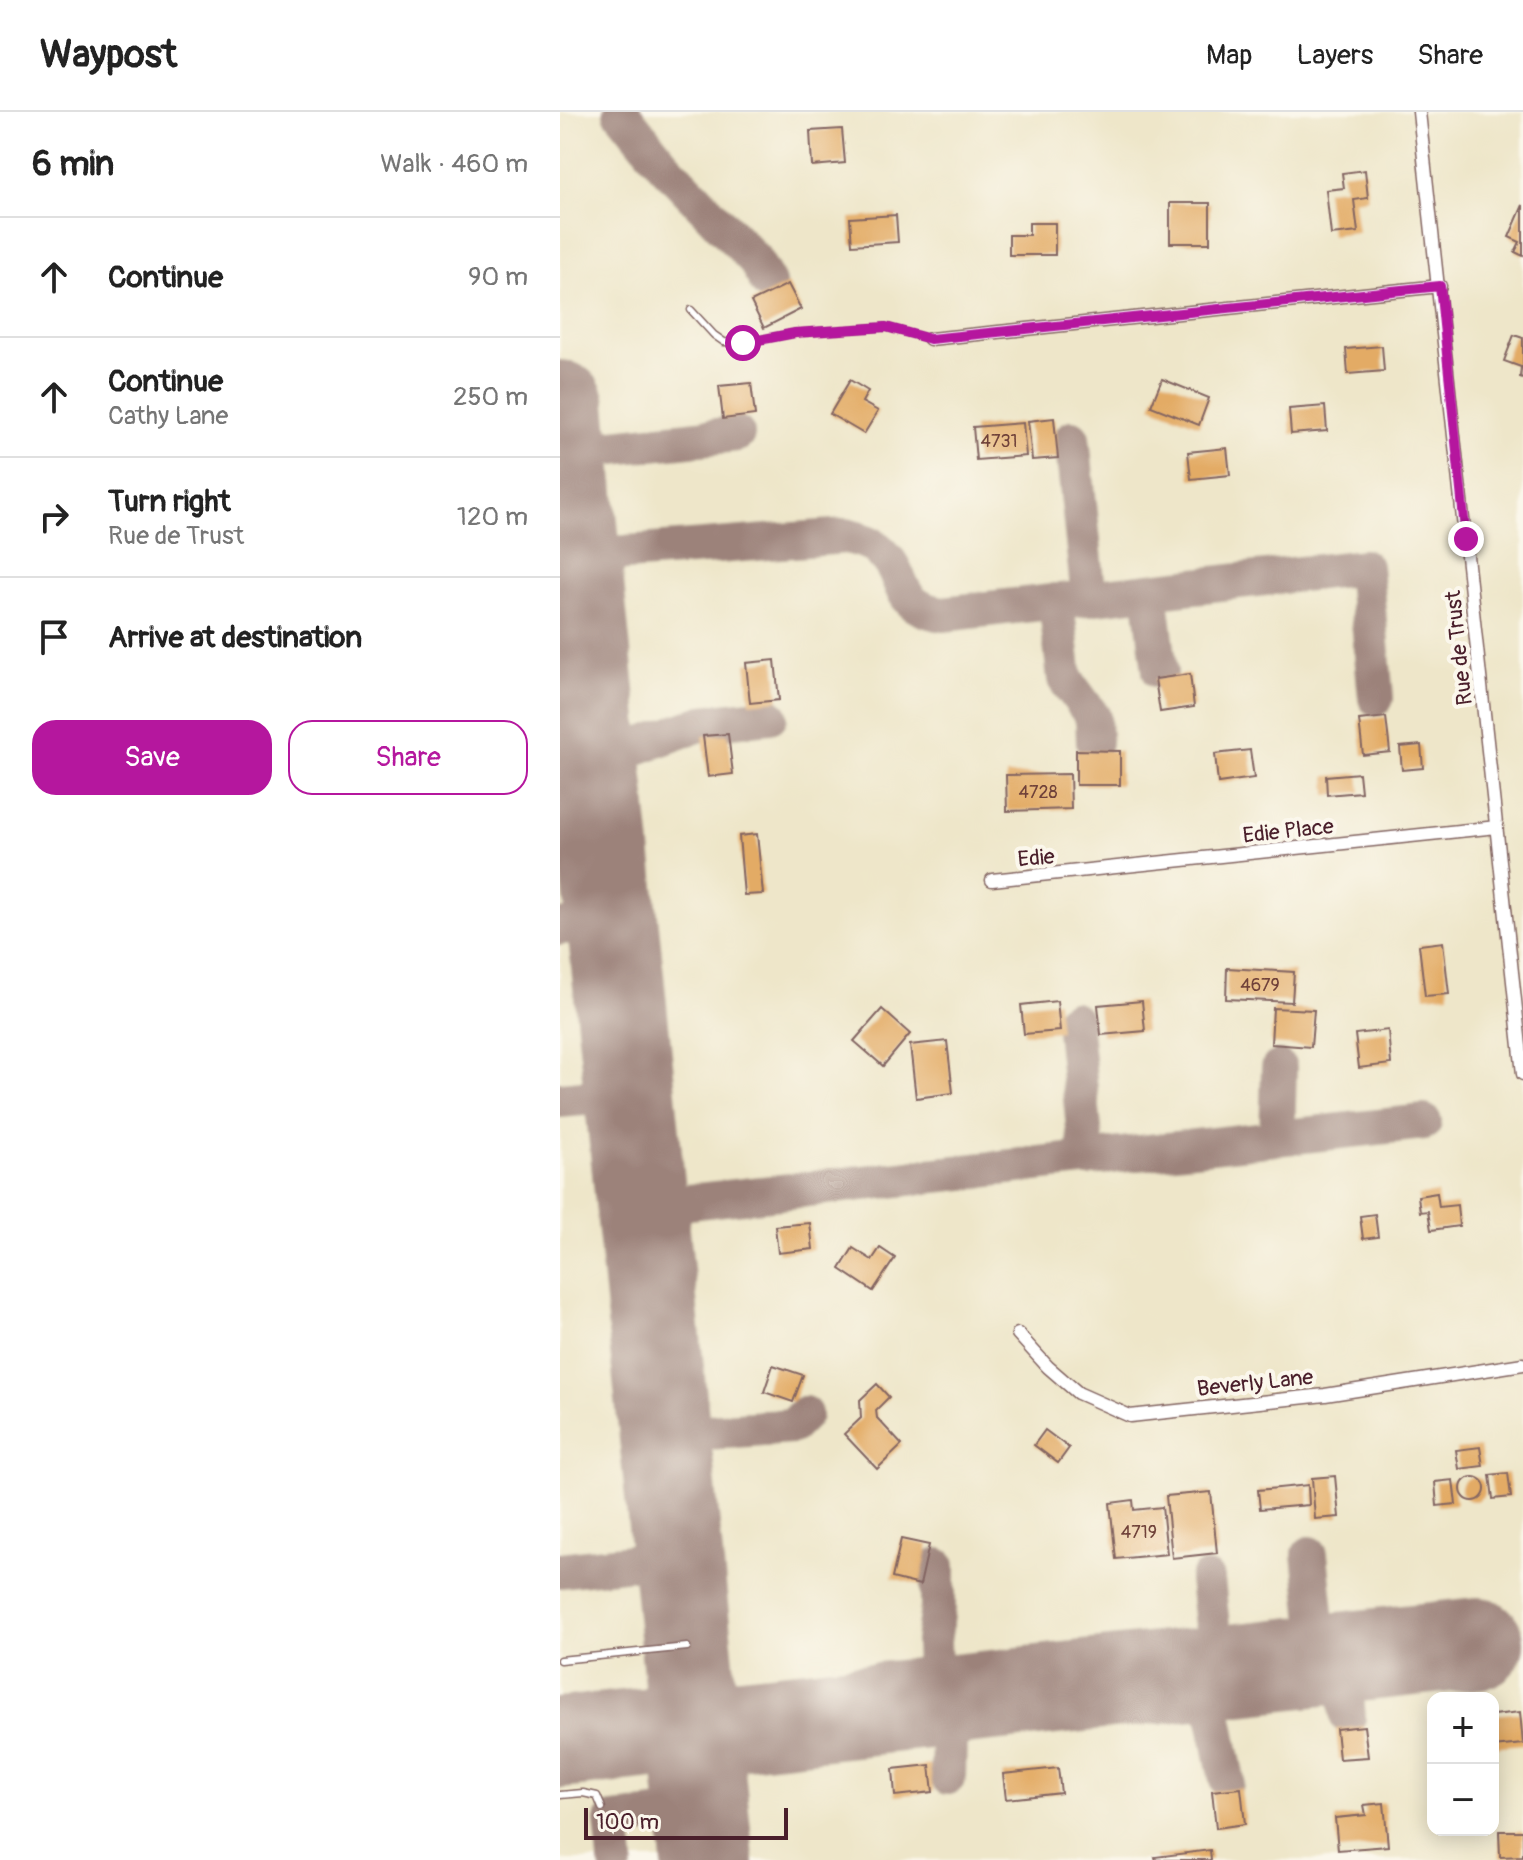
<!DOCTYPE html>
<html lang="en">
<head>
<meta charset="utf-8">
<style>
	body { margin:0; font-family:Pangolin,sans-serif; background:#f2f2f2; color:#222 }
	.controls { position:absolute; right:24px; bottom:24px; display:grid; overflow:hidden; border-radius:16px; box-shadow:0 4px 20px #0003 }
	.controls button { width:72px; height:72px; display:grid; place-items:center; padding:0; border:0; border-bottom:2px solid #e0e0e0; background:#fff; color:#222; font:40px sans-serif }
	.scale { position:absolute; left:24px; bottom:20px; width:204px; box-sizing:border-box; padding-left:8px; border:4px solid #4a1f2b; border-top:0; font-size:22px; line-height:28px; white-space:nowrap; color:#4a1f2b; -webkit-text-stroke:6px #fbf7ec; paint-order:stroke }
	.stop { position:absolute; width:24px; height:24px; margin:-18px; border:6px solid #b5179e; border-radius:50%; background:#fff }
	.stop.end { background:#b5179e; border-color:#fff; box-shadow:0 2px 8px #0008 }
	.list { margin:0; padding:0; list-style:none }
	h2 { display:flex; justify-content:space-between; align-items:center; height:104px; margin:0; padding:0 32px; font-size:34px }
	h2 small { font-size:26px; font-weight:400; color:#767676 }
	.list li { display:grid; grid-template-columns:52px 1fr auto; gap:24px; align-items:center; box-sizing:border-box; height:120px; padding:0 32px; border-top:2px solid #e0e0e0 }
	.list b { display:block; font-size:30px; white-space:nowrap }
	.list p { margin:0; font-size:26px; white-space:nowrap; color:#767676 }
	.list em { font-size:26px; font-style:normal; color:#767676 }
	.actions { display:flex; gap:16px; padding:24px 32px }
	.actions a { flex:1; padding:18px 0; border:2px solid #b5179e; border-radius:24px; text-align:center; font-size:28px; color:#b5179e }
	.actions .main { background:#b5179e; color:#fff }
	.icon { flex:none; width:44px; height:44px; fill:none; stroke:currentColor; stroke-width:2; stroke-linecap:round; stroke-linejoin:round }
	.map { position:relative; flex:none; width:963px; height:1748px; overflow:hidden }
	header { display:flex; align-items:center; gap:48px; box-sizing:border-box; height:112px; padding:0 40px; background:#fff; border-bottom:2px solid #e0e0e0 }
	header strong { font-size:38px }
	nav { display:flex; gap:44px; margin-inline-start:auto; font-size:28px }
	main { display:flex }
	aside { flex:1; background:#fff }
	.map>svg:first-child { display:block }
</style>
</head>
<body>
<header>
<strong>Waypost</strong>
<nav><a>Map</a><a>Layers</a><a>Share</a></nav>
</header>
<main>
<aside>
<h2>6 min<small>Walk · 460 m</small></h2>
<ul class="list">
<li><svg class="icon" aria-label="ahead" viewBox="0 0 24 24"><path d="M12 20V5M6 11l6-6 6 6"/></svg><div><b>Continue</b></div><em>90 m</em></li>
<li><svg class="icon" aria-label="ahead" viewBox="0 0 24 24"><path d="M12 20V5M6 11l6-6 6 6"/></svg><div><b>Continue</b><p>Cathy Lane</p></div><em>250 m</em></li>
<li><svg class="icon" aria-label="right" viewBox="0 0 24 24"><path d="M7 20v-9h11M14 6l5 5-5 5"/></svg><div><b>Turn right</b><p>Rue de Trust</p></div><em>120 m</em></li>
<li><svg class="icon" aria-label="arrive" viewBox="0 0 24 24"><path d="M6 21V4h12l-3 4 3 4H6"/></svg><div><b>Arrive at destination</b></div></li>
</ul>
<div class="actions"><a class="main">Save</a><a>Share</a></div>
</aside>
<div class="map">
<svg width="963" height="1748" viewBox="0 0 963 1748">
	<rect width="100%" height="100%" fill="#fbf7ec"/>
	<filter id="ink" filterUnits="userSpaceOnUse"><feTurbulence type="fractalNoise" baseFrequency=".0125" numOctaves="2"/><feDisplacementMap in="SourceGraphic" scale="16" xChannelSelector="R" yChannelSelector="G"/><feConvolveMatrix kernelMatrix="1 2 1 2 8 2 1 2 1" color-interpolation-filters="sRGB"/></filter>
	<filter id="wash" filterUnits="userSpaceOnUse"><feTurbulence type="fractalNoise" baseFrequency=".006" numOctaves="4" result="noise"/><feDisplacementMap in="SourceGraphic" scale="32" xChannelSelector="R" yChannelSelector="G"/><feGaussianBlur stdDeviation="1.8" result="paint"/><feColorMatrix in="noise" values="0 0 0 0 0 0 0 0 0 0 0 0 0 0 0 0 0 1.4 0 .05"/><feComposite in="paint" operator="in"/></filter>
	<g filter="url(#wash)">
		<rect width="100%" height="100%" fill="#eee6c9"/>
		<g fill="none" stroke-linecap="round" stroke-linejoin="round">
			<g stroke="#9c827a" stroke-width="36">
				<path d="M61 0 104 53 194 147 208 171"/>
				<path d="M512 326 529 486"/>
				<path d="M5 340 177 322"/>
				<path d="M15 445 286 424C298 427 310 429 320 439 349 466 332 494 383 502L804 455 816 586"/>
				<path d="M0 479 19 477"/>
				<path d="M590 479 600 559"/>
				<path d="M496 489 505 567 533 605 534 630"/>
				<path d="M0 619 33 617"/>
				<path d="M36 650 143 611 210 604"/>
				<path d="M0 815 53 811"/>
				<path d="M513 907 527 1047"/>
				<path d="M0 988 70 982"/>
				<path d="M717 1026 719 956"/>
				<path d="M82 1095 864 1010"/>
				<path d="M105 1323 232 1314 244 1302"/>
				<path d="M750 1442 761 1548"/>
				<path d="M0 1458 117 1445"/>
				<path d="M647 1468 657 1559"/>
				<path d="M782 1546 788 1605"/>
				<path d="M646 1560 667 1668"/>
				<path d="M375 1590 373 1529 378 1496V1454"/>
				<path d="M388 1665 390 1588"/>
				<path d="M56 1748 52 1709 143 1698"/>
			</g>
			<g stroke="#9c827a" stroke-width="92">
				<path d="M0 294 148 1748"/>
				<path d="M0 1631 918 1531"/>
			</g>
		</g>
		<g id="blocks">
			<g fill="#e3ab65">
				<path d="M282 17 285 51 252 54 250 19Z"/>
				<path d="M805 58 808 86 794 88 798 120 771 123 766 78 784 76 782 61Z"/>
				<rect x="610" y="91" width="40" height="40"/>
				<path d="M963 93V144L955 140 960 130 949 125Z"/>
				<path d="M336 103 338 130 292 133 290 106Z"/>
				<path d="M469 111H495V143H449V123H469Z"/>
				<path d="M228 172 241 197 204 216 191 190Z"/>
				<path d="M954 223 963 226V266L960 265 961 255 944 249Z"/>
				<path d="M822 234 824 259 788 262 786 237Z"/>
				<path d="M602 267 649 286 639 313 591 294Z"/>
				<path d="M290 268 308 279 302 290 318 299 304 322 270 302Z"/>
				<path d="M191 271 195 303 163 307 159 274Z"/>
				<path d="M765 294 767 319 731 322 729 297Z"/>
				<path d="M494 306 498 346 472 348 468 309Z"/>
				<path d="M463 311 466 344 416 348 413 315Z"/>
				<path d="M667 336 670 363 631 367 628 340Z"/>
				<path d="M215 548 219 588 190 591 186 551Z"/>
				<path d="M630 562 634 595 600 600 595 567Z"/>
				<path d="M826 605 830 640 803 643 799 608Z"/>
				<path d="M168 622 173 662 148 665 143 624Z"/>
				<path d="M861 633 863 656 842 658 840 635Z"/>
				<path d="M516 638 560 639V673H516Z"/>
				<path d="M690 638 694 666 658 671 655 642Z"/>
				<path d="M799 661 801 680 767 683 766 664Z"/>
				<path d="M510 662 511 697 447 699 446 663Z"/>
				<path d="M197 722 203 782 184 783 179 724Z"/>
				<path d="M883 830 889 882 865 884 859 833Z"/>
				<path d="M667 856 734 860 732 890 666 887Z"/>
				<path d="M497 889 500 919 464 922 461 893Z"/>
				<path d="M582 889 585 919 541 923 538 893Z"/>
				<path d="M713 896 754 898 751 935 711 932Z"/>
				<path d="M322 897 350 922 323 954 294 929Z"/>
				<path d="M828 918 831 952 799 956 795 922Z"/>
				<path d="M387 929 393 981 356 986 350 933Z"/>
				<path d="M877 1081 879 1095 897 1093 899 1114 871 1118 868 1099 860 1100 858 1084Z"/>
				<path d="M815 1102 818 1125 803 1127 800 1104Z"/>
				<path d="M250 1111 253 1137 218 1141 215 1114Z"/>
				<path d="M293 1136 312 1148 320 1136 335 1146 313 1179 280 1157Z"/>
				<path d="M213 1253 243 1263 233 1290 204 1280Z"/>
				<path d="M317 1272 329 1285 316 1298 317 1306 342 1333 317 1357 284 1322 301 1306 300 1288Z"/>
				<path d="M485 1318 509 1336 498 1351 474 1333Z"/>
				<path d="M920 1335 923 1354 899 1357 896 1338Z"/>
				<path d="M948 1361 951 1385 933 1387 930 1363Z"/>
				<path d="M775 1364 779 1405 755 1407 752 1366Z"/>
				<circle cx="913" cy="1377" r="12"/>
				<path d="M893 1368 896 1392 877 1394 875 1370Z"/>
				<path d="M748 1373 749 1393 700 1397 698 1378Z"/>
				<path d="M651 1380 657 1441 612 1446 606 1384Z"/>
				<path d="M573 1388 574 1398 602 1395 607 1442 556 1447 550 1391Z"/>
				<path d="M341 1427 369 1433 360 1473 332 1466Z"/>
				<path d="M960 1600 963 1632 933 1635V1603Z"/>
				<path d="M804 1614 808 1645 779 1647 776 1617Z"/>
				<path d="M370 1653 373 1680 335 1684 333 1657Z"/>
				<path d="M498 1656 501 1681 446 1687 443 1662Z"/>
				<path d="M681 1676 685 1712 656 1716 652 1679Z"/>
				<path d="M824 1691 828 1734 778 1738 775 1706 806 1703 804 1693Z"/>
				<path d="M939 1719H963V1744L940 1745Z"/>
				<path d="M650 1738 651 1748H596L595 1745Z"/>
			</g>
		</g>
	</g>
	<g filter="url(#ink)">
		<use href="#blocks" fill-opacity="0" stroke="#836562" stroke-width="2"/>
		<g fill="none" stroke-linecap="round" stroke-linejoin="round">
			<defs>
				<g id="service">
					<path d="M131 198 154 223 164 230 183 231 235 221 326 215 370 227"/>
					<path d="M0 1548 127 1535"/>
					<path d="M0 1683 23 1681 37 1684 42 1696"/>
				</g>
				<g id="minor">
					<path d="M859 0 963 962"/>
					<path d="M370 227 880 174"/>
					<path d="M432 768 937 715"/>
					<path d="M458 1222 488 1255 518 1281 570 1304 765 1283 963 1252"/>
				</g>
			</defs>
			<use href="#service" stroke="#836562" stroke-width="9"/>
			<use href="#minor" stroke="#836562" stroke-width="15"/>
			<use href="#service" stroke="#fff" stroke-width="6"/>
			<use href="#minor" stroke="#fff" stroke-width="12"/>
		</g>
	</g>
	<g fill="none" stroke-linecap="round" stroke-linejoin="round" filter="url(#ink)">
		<path stroke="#b5179e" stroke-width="10" d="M183 231 235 221 326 215 370 227 880 174 906 427"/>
	</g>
	<g text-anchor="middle" stroke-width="8" stroke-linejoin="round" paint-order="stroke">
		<g font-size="18" fill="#70423a">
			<text x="439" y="335">4731</text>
			<text x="478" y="686">4728</text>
			<text x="700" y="879">4679</text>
			<text x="579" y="1426">4719</text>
		</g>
		<g font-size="22" fill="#4a1f2b" stroke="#fbf7ec">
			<text transform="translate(898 536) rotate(-96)" y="8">Rue de Trust</text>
			<text transform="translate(728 718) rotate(-6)" y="8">Edie Place</text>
			<text transform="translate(476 745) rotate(-5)" y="8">Edie</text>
			<text transform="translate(695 1270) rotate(-6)" y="8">Beverly Lane</text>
		</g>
	</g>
</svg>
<div class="controls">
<button>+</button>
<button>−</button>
</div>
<div class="scale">100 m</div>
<div class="stop" style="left:183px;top:231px"></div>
<div class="stop end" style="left:906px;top:427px"></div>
</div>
</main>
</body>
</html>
